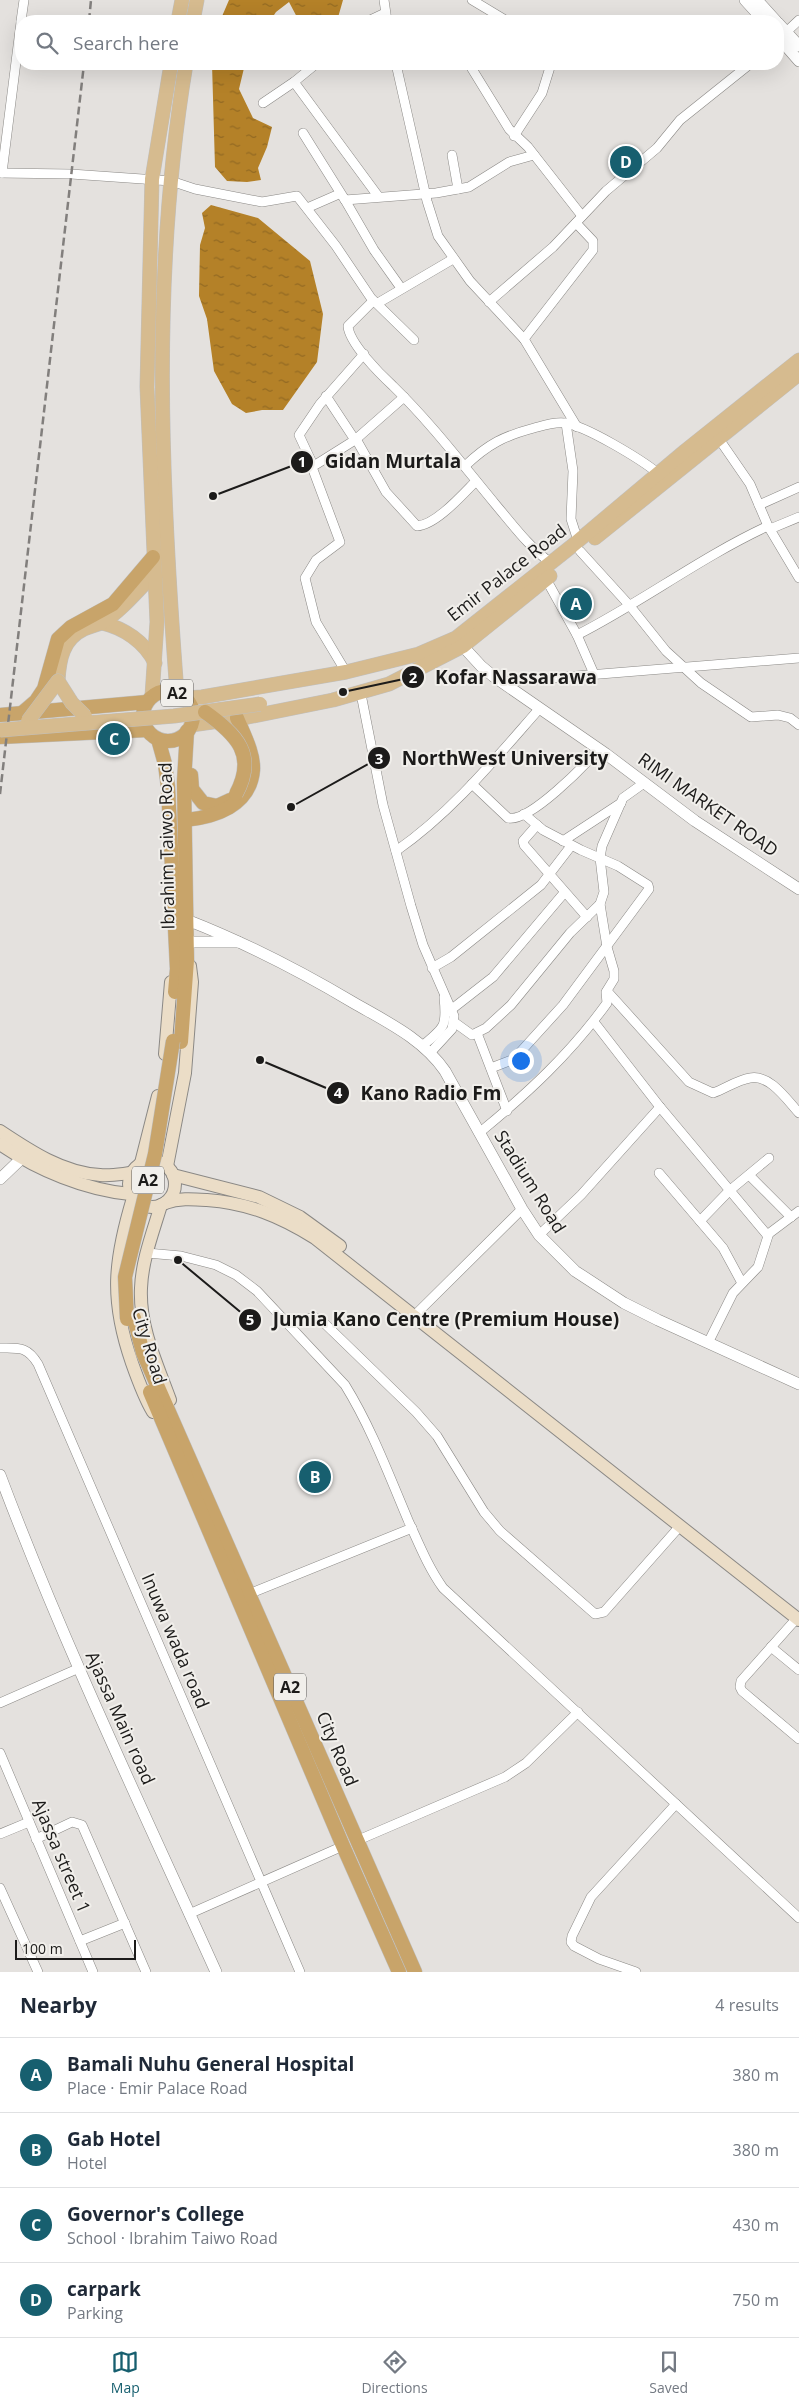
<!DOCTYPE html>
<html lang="en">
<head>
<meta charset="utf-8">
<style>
	body { margin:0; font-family:"Open Sans",sans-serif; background:#f6f6f7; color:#1f2937 }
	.scale { position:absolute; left:15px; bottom:12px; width:121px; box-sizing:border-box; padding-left:5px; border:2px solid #1c1b1a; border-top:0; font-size:14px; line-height:18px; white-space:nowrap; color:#1c1b1a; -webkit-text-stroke:4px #f1efeb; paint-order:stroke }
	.you { position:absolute; left:520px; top:1060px; width:18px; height:18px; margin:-12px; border:4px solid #fff; border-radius:50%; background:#1a73e8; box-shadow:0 0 0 8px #1a73e833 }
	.badge { display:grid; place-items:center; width:32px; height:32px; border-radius:50%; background:#175f6f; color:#fff; font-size:16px; font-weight:700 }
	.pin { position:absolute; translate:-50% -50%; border:2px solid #fff; box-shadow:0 1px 5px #0006 }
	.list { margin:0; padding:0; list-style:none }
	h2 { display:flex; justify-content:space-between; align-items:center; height:65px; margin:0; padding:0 20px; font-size:21px }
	h2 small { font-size:16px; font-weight:400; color:#747a83 }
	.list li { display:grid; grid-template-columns:32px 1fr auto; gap:15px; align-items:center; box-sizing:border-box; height:75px; padding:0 20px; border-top:1px solid #e0e1e3 }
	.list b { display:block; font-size:19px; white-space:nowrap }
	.list p { margin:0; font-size:16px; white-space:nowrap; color:#747a83 }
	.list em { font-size:16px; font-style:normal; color:#747a83 }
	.icon { flex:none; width:28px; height:28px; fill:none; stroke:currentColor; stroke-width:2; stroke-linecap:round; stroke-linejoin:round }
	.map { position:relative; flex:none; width:799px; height:1972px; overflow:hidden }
	.search { position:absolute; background:#fff; box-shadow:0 5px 20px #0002; left:15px; right:15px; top:15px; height:55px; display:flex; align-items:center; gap:12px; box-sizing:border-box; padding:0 18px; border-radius:20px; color:#747a83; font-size:19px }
	.sheet { height:365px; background:#fff }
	nav { display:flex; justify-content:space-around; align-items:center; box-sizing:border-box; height:70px; border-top:1px solid #e0e1e3; background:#fff; font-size:14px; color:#747a83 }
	nav a { display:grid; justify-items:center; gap:2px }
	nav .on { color:#175f6f }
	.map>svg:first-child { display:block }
</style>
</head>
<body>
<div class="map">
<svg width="799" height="1972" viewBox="0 0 799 1972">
	<defs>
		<pattern id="water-ripples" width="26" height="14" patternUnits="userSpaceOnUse" patternTransform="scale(1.25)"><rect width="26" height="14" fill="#b48128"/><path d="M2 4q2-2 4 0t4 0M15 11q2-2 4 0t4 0" fill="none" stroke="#926922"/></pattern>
	</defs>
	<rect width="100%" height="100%" fill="#e4e1de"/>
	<g fill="url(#water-ripples)">
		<path d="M229 0H343L337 21H299L289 2 276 12 270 21H220Z"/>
		<path d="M212 64H245L239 89 253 118 272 127 267 147 258 168 261 180 247 182 227 181 215 167Z"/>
		<path d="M211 205 258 218 310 261 323 314 317 362 283 410H262L246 413 232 404 214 371 207 319 199 296 200 245 205 228 202 213Z"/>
	</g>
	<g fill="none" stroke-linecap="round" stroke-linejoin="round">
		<defs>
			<g id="minor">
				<path d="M384 0 387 21"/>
				<path d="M472 0 507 21"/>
				<path d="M21 21 24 0"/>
				<path d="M368 21 385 13"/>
				<path d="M782 36 799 20"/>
				<path d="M396 64 427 201 438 236 470 281 524 339 577 427"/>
				<path d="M469 64 509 129 528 147 582 216"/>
				<path d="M294 82 378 196"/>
				<path d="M263 103 294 82 316 64"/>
				<path d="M303 133 345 200 436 193 469 187 509 162 534 155"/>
				<path d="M514 136 542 93 551 64"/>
				<path d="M452 155 458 189"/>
				<path d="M0 173 71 174 171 181 195 189 262 202 297 196 336 246 371 298 414 340"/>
				<path d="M2 173 21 22"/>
				<path d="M345 200 374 250 401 288"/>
				<path d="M307 208 339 194"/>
				<path d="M373 301 348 326C349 343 380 374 393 386 431 423 462 464 496 505 513 525 529 547 551 563"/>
				<path d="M489 302 553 247 606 191 657 148 680 120 750 64"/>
				<path d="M378 303 453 259"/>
				<path d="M524 339 593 250V241L576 223"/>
				<path d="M326 396 355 440"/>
				<path d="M566 423 573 471 571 519 578 541"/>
				<path d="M356 439 386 492 417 526C436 525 463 494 476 481"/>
				<path d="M719 439 750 484 768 526 799 578"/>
				<path d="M313 465 299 435 320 404 364 354"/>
				<path d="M465 466C488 444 504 436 534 428 545 425 554 422 564 423 585 425 642 460 659 474"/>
				<path d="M759 505 799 487"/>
				<path d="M770 529 799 517"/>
				<path d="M580 551 630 606 666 651 701 683 751 717 778 715 790 718 799 725"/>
				<path d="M546 579 577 635 594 674"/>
				<path d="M577 635C642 602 701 557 768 526"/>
				<path d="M346 672 316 622 305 578 316 560 340 542 312 467 355 440 404 397"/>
				<path d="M503 682 799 658"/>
				<path d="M361 694 383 805 411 906 423 945 454 1016 452 1029 430 1053"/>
				<path d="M472 784 508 818C529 823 585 765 599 749"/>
				<path d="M537 825 523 841 524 845 587 917"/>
				<path d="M563 841 621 803"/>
				<path d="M396 851C452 812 495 759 540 708"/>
				<path d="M432 968 451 957 541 885 571 846"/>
				<path d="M607 991 689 1082 713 1093C725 1089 737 1080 750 1078 770 1074 787 1100 799 1113"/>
				<path d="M452 1009 493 977 564 893"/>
				<path d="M454 1022 472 1035 486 1028 511 1005 570 933 600 904 604 892 600 858 602 846 623 798 644 783"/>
				<path d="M594 1022 660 1107 768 1236 758 1267 733 1293 708 1343"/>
				<path d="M477 1033 507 1111"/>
				<path d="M422 1046C445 1027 447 1027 444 997"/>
				<path d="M491 1068 514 1059 563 1005 649 889 648 885 618 866 581 850 543 830 524 814"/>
				<path d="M479 1133C528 1093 570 1054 607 1003L606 992 614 979V971L607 947 600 904"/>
				<path d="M659 1173 723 1248 742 1283"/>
				<path d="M749 1175 791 1217"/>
				<path d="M700 1221 729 1191 769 1158"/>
				<path d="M539 1235 581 1195 660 1107"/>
				<path d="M767 1235 799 1211"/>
				<path d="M147 1253 181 1256 216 1265 236 1275 257 1291 345 1385C371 1427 389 1475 408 1520 419 1544 428 1567 443 1588L799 1918"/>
				<path d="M414 1316 522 1209"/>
				<path d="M289 1324 314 1317 321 1320 416 1412 437 1436 484 1512 500 1531 595 1614 604 1612 680 1526"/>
				<path d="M0 1348C19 1348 27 1346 38 1364L300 1972"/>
				<path d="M249 1594 412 1528"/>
				<path d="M797 1618 741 1681 740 1687 742 1691 799 1739"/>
				<path d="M771 1647 799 1670"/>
				<path d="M0 1703 77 1669"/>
				<path d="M0 1753 93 1972"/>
				<path d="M0 1834 29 1822"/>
				<path d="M36 1839 72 1822 82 1825 146 1972"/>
				<path d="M356 1841 505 1777 526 1763 578 1712"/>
				<path d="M0 1888 38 1972"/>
				<path d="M189 1914 343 1846"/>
				<path d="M80 1941 125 1923"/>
				<path d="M636 1972 599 1959 574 1946 571 1942 572 1936 591 1897 676 1804"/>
			</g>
			<g id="tertiary">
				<path d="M745 0 764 21"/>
				<path d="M757 0 776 21"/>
				<path d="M778 23 799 46"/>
				<path d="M778 37 799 61"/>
				<path d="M458 641 481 666 493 676 606 754 695 821 799 889"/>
				<path d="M187 920C246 943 300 971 354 1003 387 1022 423 1039 445 1071L522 1209 539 1235 575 1271 624 1303 658 1320 799 1384"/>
				<path d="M187 942H238"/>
				<path d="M0 1179 22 1158"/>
				<path d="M0 1475C64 1645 141 1806 216 1972"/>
			</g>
			<g id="secondary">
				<path d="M165 1054 171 982"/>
				<path d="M0 1131C30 1151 63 1173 100 1175 111 1176 121 1174 131 1173"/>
				<path d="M0 1144C37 1170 86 1190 130 1194"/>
				<circle cx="152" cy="1184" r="23"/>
				<path d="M141 1163 158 1096"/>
				<path d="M167 1166 185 1073 192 982 190 966"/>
				<path d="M173 1175 259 1197 300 1217 340 1246"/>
				<path d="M133 1198C114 1261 110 1300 132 1363 138 1380 144 1397 153 1412"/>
				<path d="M165 1203C179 1198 192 1199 207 1200 248 1203 280 1216 315 1238L799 1620"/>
				<path d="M161 1205C153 1232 142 1260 141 1288 139 1327 157 1364 170 1400"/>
			</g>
			<g id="primary">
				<path d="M178 21 182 0"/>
				<path d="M193 21 197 0"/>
				<path d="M595 538 799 374"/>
				<path d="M102 623C124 628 145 642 155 663"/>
				<path d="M58 681C59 659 63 639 84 629 90 626 97 625 103 622 122 610 138 590 154 574"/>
				<path d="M177 693C161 484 151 272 186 64"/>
				<path d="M152 696 157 622 147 387 152 179 171 64"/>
				<path d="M184 698 202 697 346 672 419 654 456 638 572 546 685 451 799 360"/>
				<path d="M191 725 248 717 333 700 389 684 463 646 550 576"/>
			</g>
			<g id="trunk">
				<circle cx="168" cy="716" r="25"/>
				<path d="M22 713 36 701 44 689 58 639 71 627 113 604 153 557"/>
				<path d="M0 715 147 702"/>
				<path d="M0 737 147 730"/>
				<path d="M158 739 165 764 168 787 177 969 175 992"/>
				<path d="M191 775 192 789 203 803 217 806 230 800"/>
				<path d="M185 820C215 817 250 806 253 770 254 753 243 733 237 718"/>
				<path d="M181 1042 187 960 184 782 187 731"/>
				<path d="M134 1318 143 1353 415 1972"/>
				<path d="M150 1392 343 1846 399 1972"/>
			</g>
		</defs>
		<use href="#minor" stroke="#8a8885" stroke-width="10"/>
		<use href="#tertiary" stroke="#8a8885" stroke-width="12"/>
		<use href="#secondary" stroke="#8a8885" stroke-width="14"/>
		<use href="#primary" stroke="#bfbfbf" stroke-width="15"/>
		<use href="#trunk" stroke="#bfbfbf" stroke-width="15"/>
		<use href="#minor" stroke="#fff" stroke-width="9"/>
		<use href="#tertiary" stroke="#fff" stroke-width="11"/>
		<use href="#secondary" stroke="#ebddc7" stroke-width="12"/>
		<use href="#primary" stroke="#d6bb8f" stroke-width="14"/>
		<use href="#trunk" stroke="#c8a46a" stroke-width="14"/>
		<g stroke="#827f7d" stroke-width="2.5" stroke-dasharray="8 4" stroke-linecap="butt">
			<path d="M89 21 91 0"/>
			<path d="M0 794 84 64"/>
		</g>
		<defs>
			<g id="primary-bridge">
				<path d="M28 721 58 681 72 703 85 716"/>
				<path d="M0 730 174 716 260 704"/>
			</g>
			<g id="trunk-bridge">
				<path d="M205 712C237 735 257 755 236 794"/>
				<path d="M127 1319 125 1277 155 1154 173 1041"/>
			</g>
		</defs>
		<use href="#primary-bridge" stroke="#bfbfbf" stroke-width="15" stroke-linecap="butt"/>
		<use href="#trunk-bridge" stroke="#bfbfbf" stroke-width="15" stroke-linecap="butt"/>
		<use href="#primary-bridge" stroke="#d6bb8f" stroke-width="14"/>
		<use href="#trunk-bridge" stroke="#c8a46a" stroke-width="14"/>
	</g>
	<g text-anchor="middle" stroke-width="4" stroke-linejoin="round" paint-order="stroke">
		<g fill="#f1efeb" stroke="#5c5b59" stroke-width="1">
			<rect x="161" y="679.5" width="32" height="27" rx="4"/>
			<rect x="132" y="1166.5" width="32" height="27" rx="4"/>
			<rect x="274" y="1673.5" width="32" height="27" rx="4"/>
		</g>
		<g font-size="16" font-weight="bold" fill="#1c1b1a">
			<text x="177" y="699">A2</text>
			<text x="148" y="1186">A2</text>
			<text x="290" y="1693">A2</text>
		</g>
		<g font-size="18" fill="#1c1b1a" stroke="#f1efeb">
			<text transform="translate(507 573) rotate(-38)" y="6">Emir Palace Road</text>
			<text transform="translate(708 805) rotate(35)" y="6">RIMI MARKET ROAD</text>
			<text transform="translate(167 846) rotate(-91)" y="6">Ibrahim Taiwo Road</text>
			<text transform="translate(530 1182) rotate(58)" y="6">Stadium Road</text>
			<text transform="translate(149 1346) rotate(73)" y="6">City Road</text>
			<text transform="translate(175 1641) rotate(67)" y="6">Inuwa wada road</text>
			<text transform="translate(120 1718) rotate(66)" y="6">Ajassa Main road</text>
			<text transform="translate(337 1749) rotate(67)" y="6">City Road</text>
			<text transform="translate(61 1856) rotate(67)" y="6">Ajassa street 1</text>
		</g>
	</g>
	<path fill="none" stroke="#1c1b1a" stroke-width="2" d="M213 496L302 462M343 692L413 677M291 807L379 758M260 1060L338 1093M178 1260L250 1320"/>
	<g fill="#1c1b1a" stroke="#f1efeb" stroke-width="2">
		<circle cx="213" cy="496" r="5"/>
		<circle cx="343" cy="692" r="5"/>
		<circle cx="291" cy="807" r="5"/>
		<circle cx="260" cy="1060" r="5"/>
		<circle cx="178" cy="1260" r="5"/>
		<circle cx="302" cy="462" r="12"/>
		<circle cx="413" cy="677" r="12"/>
		<circle cx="379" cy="758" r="12"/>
		<circle cx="338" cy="1093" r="12"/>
		<circle cx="250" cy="1320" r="12"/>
	</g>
	<g font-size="15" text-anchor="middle" font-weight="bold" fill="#fff">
		<text x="302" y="467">1</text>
		<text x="413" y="683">2</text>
		<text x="379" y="764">3</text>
		<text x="338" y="1098">4</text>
		<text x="250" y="1325">5</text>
	</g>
	<g font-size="19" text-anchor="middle" font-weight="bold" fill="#1c1b1a" stroke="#f1efeb" stroke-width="4" stroke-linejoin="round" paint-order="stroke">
		<text x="393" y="468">Gidan Murtala</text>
		<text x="516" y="684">Kofar Nassarawa</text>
		<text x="505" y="765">NorthWest University</text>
		<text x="431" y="1100">Kano Radio Fm</text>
		<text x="446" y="1326">Jumia Kano Centre (Premium House)</text>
	</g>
</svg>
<div class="scale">100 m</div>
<div class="you"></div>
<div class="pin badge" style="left:576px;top:604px">A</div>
<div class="pin badge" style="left:315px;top:1477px">B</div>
<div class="pin badge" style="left:114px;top:739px">C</div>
<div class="pin badge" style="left:626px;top:162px">D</div>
<div class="search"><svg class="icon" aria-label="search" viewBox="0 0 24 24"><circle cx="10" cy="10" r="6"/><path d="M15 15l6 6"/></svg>Search here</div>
</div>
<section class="sheet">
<h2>Nearby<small>4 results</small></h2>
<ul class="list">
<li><span class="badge">A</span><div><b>Bamali Nuhu General Hospital</b><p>Place · Emir Palace Road</p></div><em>380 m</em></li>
<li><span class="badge">B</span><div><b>Gab Hotel</b><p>Hotel</p></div><em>380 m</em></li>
<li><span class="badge">C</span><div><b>Governor's College</b><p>School · Ibrahim Taiwo Road</p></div><em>430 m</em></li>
<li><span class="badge">D</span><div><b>carpark</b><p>Parking</p></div><em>750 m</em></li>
</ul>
</section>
<nav>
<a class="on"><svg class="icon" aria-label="map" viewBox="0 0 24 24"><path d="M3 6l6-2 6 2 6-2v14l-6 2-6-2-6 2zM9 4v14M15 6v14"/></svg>Map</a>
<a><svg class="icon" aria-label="directions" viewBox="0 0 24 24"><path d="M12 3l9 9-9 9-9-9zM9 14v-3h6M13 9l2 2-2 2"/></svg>Directions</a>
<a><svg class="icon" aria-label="saved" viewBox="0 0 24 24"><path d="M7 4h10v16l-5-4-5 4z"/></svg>Saved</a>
</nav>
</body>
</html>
